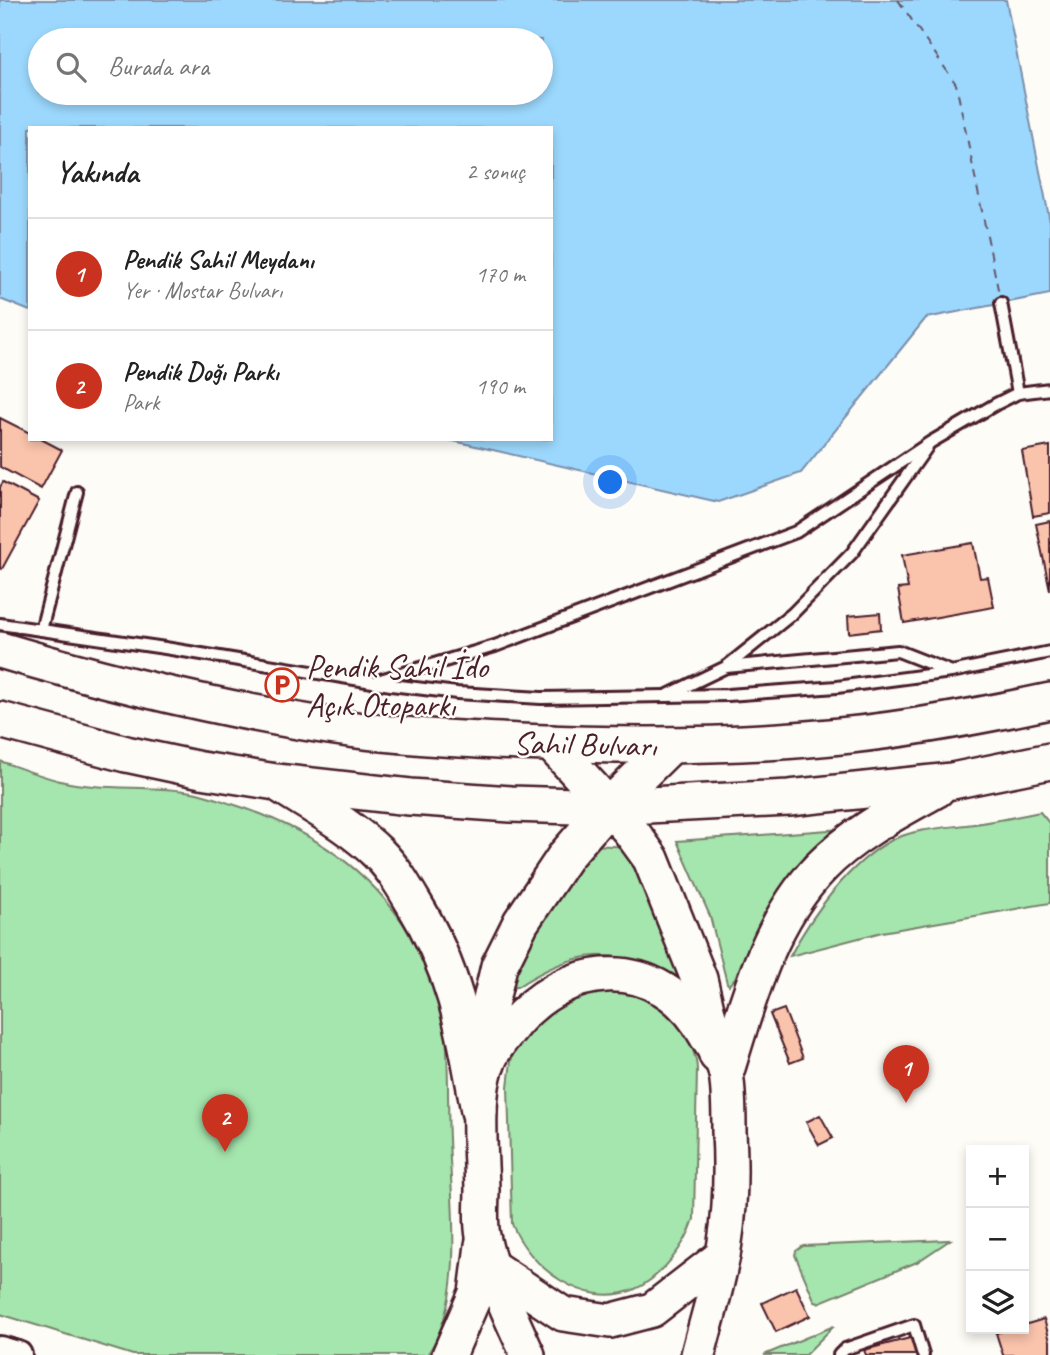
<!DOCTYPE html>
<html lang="tr">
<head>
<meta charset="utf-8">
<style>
	body { margin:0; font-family:Caveat,sans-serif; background:#f2f2f2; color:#222 }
	.controls { position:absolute; right:21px; bottom:21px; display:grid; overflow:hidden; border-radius:0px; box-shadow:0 4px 10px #0003 }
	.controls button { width:63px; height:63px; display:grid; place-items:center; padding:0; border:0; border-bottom:2px solid #e0e0e0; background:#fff; color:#222; font:35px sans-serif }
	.you { position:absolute; left:611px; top:483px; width:24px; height:24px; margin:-18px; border:5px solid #fff; border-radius:50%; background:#1a73e8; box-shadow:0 0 0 10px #1a73e833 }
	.badge { display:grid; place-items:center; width:46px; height:46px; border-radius:50%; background:#c8321e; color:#fff; font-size:23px; font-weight:700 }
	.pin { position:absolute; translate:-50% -58px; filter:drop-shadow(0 2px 4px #0008) }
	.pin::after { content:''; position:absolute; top:37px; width:24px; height:21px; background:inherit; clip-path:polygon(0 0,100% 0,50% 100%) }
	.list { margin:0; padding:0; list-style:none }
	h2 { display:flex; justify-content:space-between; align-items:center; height:91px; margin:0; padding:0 28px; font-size:30px }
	h2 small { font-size:23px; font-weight:400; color:#767676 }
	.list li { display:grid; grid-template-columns:46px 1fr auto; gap:21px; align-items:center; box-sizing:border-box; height:112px; padding:0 28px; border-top:2px solid #e0e0e0 }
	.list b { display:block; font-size:26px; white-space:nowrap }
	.list p { margin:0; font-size:23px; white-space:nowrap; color:#767676 }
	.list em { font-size:23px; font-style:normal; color:#767676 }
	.icon { flex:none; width:38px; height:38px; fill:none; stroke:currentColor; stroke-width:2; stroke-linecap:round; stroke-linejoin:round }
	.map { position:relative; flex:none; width:1050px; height:1355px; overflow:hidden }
	.search { position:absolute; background:#fff; box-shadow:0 4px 10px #0003; left:28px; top:28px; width:525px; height:77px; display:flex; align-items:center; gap:18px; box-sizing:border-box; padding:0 24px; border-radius:38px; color:#767676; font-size:26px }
	.panel { position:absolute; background:#fff; box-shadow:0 4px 10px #0003; left:28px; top:126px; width:525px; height:315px; border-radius:0px }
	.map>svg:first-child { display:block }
</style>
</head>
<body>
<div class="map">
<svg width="1050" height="1355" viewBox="0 0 1050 1355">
	<rect width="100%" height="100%" fill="#fdfcf7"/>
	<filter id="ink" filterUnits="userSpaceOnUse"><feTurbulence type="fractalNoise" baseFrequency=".0143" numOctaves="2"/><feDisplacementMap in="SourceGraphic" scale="14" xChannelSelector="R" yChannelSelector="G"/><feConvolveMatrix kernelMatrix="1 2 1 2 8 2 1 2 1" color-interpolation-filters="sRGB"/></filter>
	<g filter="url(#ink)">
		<g fill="#a5e5ae" stroke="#78826c" stroke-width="2">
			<path d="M0 761C20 768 40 776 60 781 103 791 148 785 192 792 205 794 219 800 232 804 310 828 375 871 416 944 427 963 438 985 442 1007 450 1045 447 1099 449 1138 451 1205 466 1299 427 1355H133L0 1314Z"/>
			<path d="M1040 812 1050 824V903L882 932 790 956C811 916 850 862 892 840 916 829 941 828 966 825 991 822 1016 817 1040 812Z"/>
			<path d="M843 829C822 847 800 864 783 886 762 913 750 948 735 978L729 985 727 983 710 916 677 841Z"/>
			<path d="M592 845 632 847 678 963 681 986C667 978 653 969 638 963 594 945 554 963 517 987H512L521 954Z"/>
			<path d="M601 986C617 990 634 993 649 999 672 1008 696 1045 697 1069L694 1219C686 1245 660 1279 633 1290 584 1309 529 1267 512 1224L508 1087 511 1061 517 1044 542 1010Z"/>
			<path d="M950 1240 917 1262 818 1303 815 1302 795 1255 796 1251 803 1246Z"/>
			<path d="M834 1326 805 1355H764Z"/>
		</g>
		<path fill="#9cd8fd" stroke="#7b8ea9" stroke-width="2" fill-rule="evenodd" d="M0 0H1006L1050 222V294L926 318 801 473 718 502 445 439H551V128H30V311L0 299ZM40 40H541V93H40Z"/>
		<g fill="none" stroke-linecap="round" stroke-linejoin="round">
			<path stroke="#63566a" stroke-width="2" stroke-dasharray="9 7" stroke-linecap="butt" d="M898 0 956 84 1000 299"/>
		</g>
		<g fill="#fac3ac" stroke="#4a1f2b" stroke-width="2">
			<path d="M0 418 30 433V439H41L62 450 41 489 0 467Z"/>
			<path d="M1050 446V513L1033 516 1022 451Z"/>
			<path d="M3 482 39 501 2 569 0 568V487Z"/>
			<path d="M1050 521V590L1036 524Z"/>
			<path d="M973 543 980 578 988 577 994 607 904 623 898 589 908 588 902 555Z"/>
			<path d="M880 613 881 629 849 633 848 616Z"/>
			<path d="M784 1009 803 1058 790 1063 770 1014Z"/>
			<path d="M820 1115 833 1138 819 1145 806 1122Z"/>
			<path d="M796 1287 810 1316 776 1332 762 1303Z"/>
			<path d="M1044 1319 1050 1341V1355H1003L996 1333 1010 1329H1024V1325Z"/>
			<path d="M914 1337 919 1355H866L864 1350Z"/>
		</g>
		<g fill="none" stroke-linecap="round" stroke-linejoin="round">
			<defs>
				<g id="service">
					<path d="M1001 303 1018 393"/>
					<path d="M0 624 165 648 391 685 457 693 541 698 728 695 837 687 951 672 1050 652"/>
					<path d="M41 630 77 492"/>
					<path d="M726 667 792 614 852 553 927 447"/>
					<path d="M377 681 495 646 796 532 931 442 996 404 1018 393 1050 389"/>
					<path d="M668 695 726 667 898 651 949 671"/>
					<path d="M839 1355 845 1349 914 1325 923 1355"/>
				</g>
				<path id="tertiary" d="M0 1350 18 1355"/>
				<g id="primary">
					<path d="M494 1268 563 1314 610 1321 652 1310 723 1255"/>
					<path d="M449 1355 476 1293 482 1245"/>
					<path d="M528 1355C511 1318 491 1276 483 1236 480 1221 482 1204 482 1189 481 1153 475 1095 488 1063 493 1051 500 1041 508 1032 562 959 660 951 706 1036 712 1047 724 1061 726 1073 729 1092 729 1112 729 1131 731 1169 731 1205 725 1242 720 1280 707 1318 698 1355"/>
				</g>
				<g id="trunk">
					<path d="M0 650C115 684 231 712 349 729 405 737 463 739 519 742 629 747 741 747 850 735 917 728 984 715 1050 701"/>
					<path d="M0 720 126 754 201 770 276 782 410 797 511 804 608 807 789 798 952 781 1050 761"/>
					<path d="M551 743 630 830 651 859 699 979 717 1055"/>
					<path d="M282 786C315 807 351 826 379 854 393 868 403 885 413 902 456 972 465 1032 479 1111"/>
					<path d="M487 1064 489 1009 499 966 521 922 566 855 608 807 671 745"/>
					<path d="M726 1071C748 1000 768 922 821 867 854 833 896 812 937 789"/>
				</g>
			</defs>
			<use href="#service" stroke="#4a1f2b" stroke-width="16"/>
			<use href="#tertiary" stroke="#4a1f2b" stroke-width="32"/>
			<use href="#primary" stroke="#4a1f2b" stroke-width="38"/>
			<use href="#trunk" stroke="#4a1f2b" stroke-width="40"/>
			<use href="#service" stroke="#fdfcf7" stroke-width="10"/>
			<use href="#tertiary" stroke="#fdfcf7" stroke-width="26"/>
			<use href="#primary" stroke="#fdfcf7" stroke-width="33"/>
			<use href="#trunk" stroke="#fdfcf7" stroke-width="35"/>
		</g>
	</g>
	<defs>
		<symbol id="parking-ring" viewBox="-11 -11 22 22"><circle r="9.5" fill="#fdfcf7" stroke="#c8321e" stroke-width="1.5"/><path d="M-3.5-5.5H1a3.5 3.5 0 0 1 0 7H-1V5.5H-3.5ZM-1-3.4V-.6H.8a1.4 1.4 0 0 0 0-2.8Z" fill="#c8321e"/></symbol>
	</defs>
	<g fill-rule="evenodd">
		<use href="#parking-ring" x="263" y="666" width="38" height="38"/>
	</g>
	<g text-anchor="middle" stroke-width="5" stroke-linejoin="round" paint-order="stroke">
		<g font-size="33" fill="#4a1f2b" stroke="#fdfcf7" text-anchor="start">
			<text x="306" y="678">Pendik Sahil İdo<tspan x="306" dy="38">Açık Otoparkı</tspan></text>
		</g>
		<g font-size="33" fill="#4a1f2b" stroke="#fdfcf7">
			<text transform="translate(585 743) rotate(1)" y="12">Sahil Bulvarı</text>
		</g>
	</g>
</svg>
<div class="controls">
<button>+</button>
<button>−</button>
<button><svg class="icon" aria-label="layers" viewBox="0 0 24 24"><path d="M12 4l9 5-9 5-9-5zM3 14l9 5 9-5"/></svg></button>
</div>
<div class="you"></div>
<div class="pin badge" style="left:906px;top:1103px">1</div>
<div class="pin badge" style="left:225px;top:1152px">2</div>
<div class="search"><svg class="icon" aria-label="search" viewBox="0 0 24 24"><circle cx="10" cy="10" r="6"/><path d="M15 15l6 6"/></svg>Burada ara</div>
<section class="panel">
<h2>Yakında<small>2 sonuç</small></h2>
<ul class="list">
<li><span class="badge">1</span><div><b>Pendik Sahil Meydanı</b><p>Yer · Mostar Bulvarı</p></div><em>170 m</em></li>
<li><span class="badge">2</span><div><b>Pendik Doğı Parkı</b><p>Park</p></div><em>190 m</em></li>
</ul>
</section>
</div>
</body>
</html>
